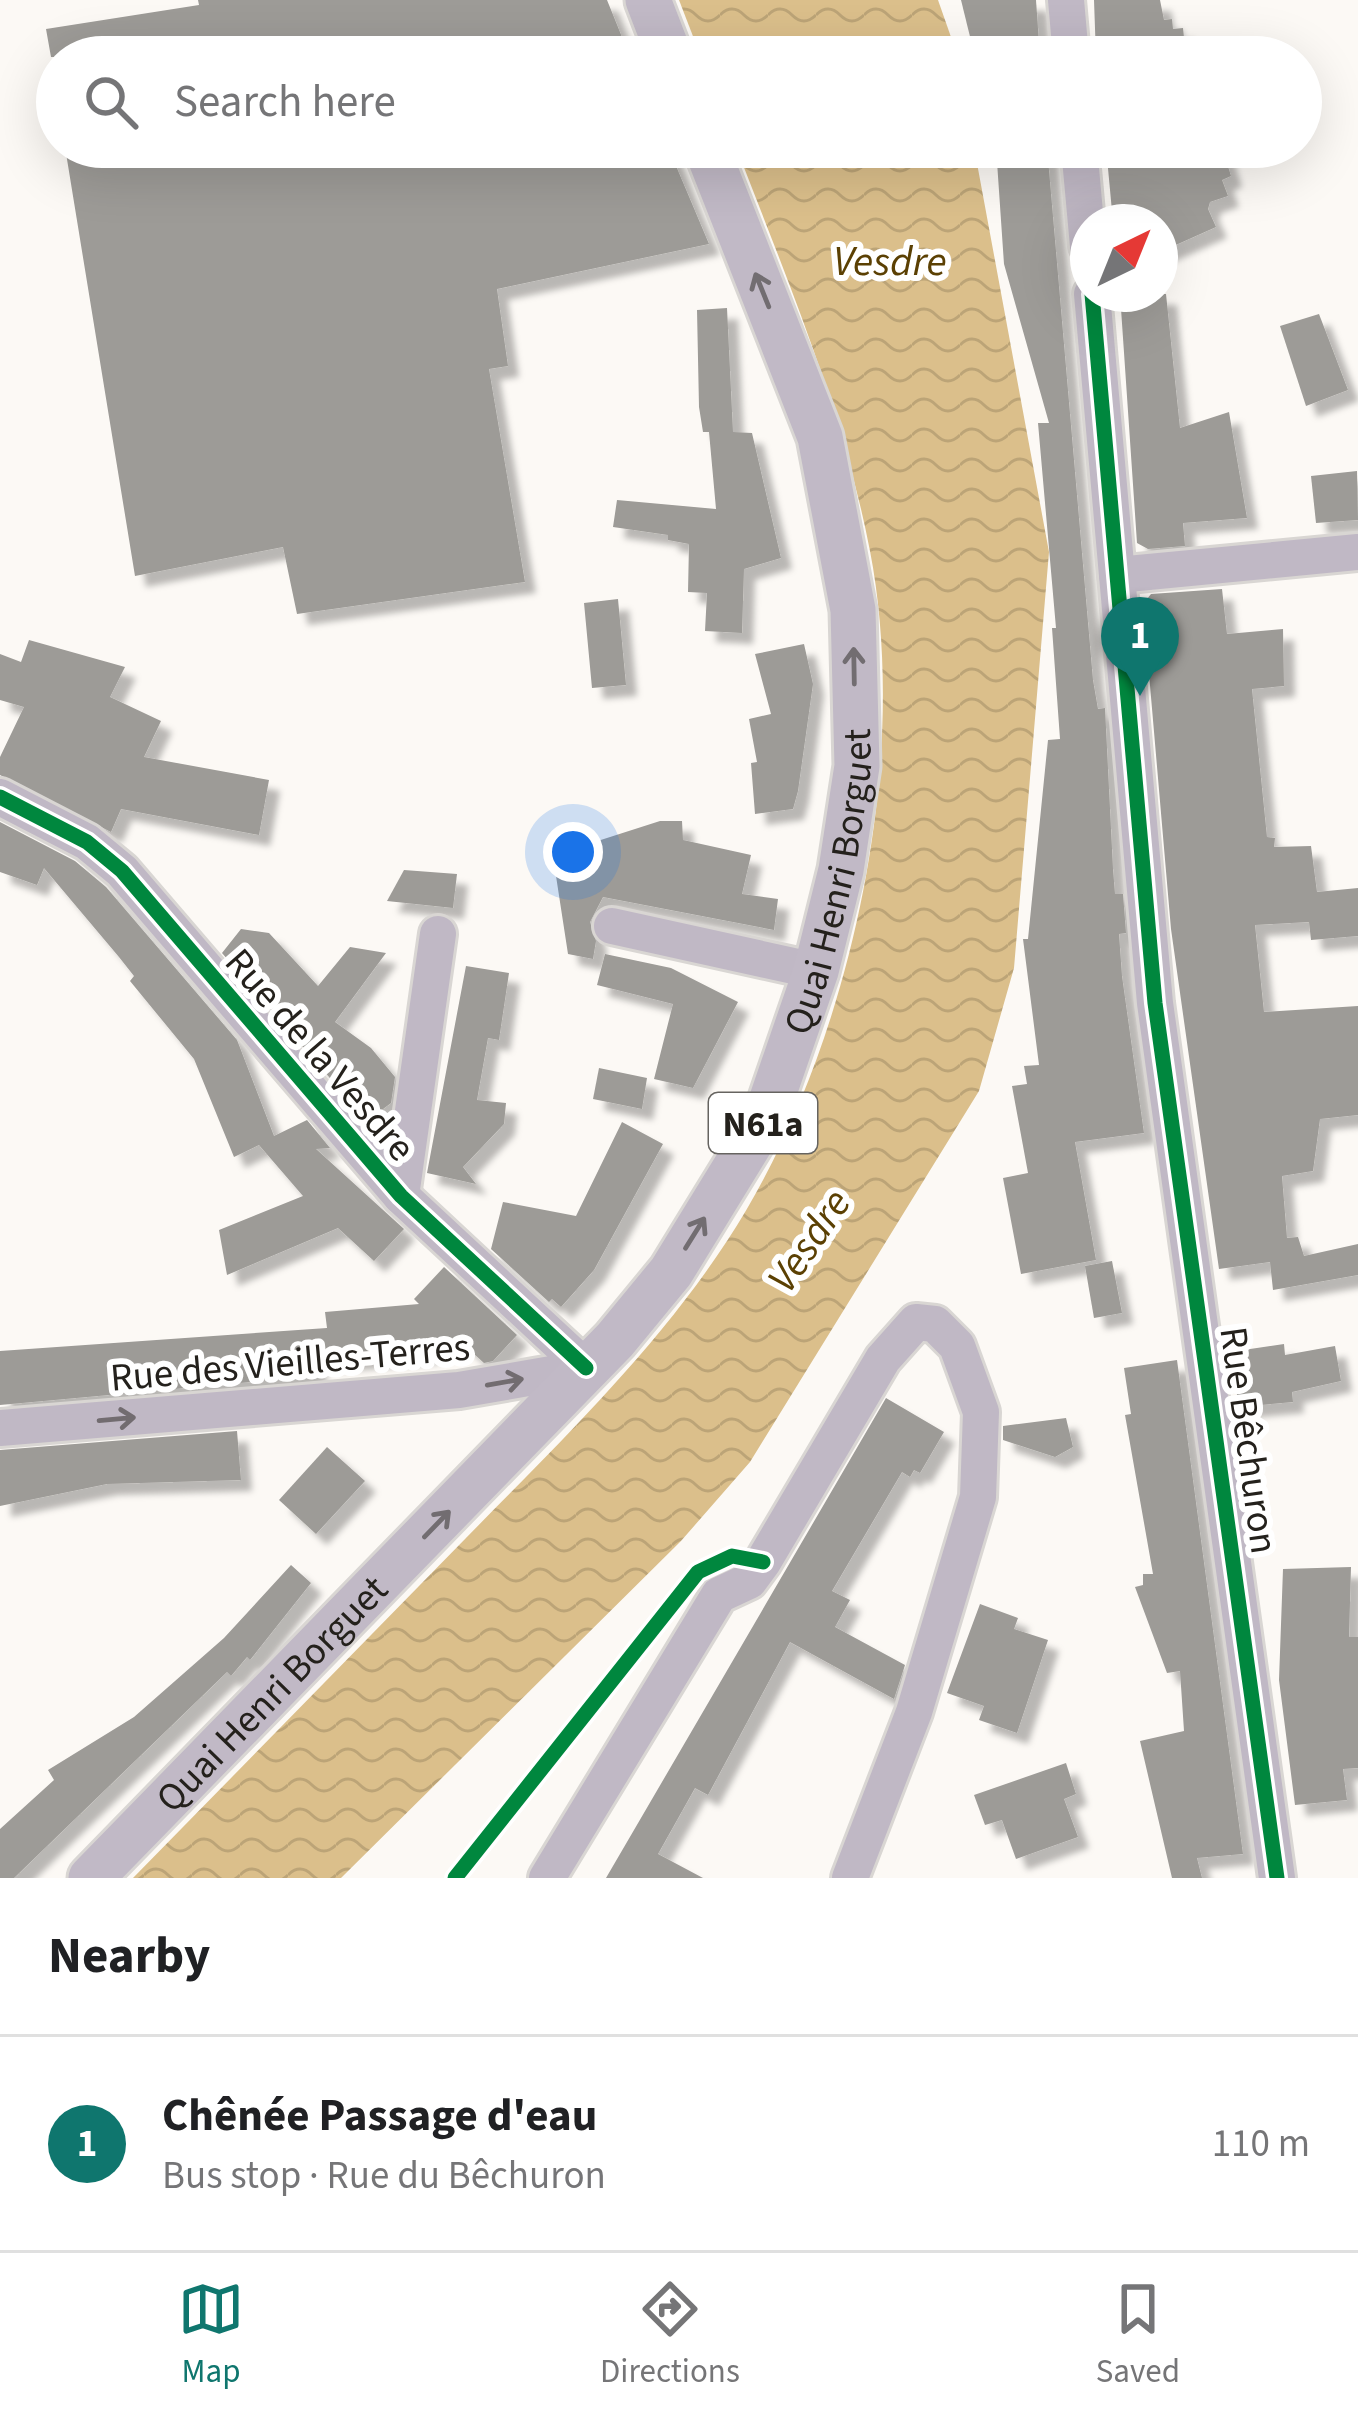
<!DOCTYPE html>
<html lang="en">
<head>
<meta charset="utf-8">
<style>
	body { margin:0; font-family:"Source Sans 3",sans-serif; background:#f6f6f6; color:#202124 }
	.compass { position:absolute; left:1070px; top:204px; width:108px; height:108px; border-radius:50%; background:#fff; box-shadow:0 12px 48px #0002; rotate:43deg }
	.you { position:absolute; left:573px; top:852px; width:42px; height:42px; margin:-30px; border:9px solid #fff; border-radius:50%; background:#1a73e8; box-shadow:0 0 0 18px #1a73e833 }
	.badge { display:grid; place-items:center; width:78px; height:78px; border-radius:50%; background:#0f766e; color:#fff; font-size:39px; font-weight:700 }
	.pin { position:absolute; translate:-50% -99px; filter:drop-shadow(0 3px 6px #0008) }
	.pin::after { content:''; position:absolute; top:63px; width:42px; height:36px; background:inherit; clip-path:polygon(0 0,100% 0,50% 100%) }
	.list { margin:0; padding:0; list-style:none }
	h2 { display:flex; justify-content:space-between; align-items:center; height:156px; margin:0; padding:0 48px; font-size:51px }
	h2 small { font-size:39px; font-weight:400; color:#757577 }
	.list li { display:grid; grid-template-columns:78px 1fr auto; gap:36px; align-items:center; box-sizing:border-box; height:216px; padding:0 48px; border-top:3px solid #e0e0e0 }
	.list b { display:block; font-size:45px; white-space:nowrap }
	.list p { margin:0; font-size:39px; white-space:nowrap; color:#757577 }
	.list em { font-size:39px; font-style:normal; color:#757577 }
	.icon { flex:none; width:66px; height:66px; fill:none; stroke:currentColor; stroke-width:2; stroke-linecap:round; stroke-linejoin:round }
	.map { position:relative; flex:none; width:1358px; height:1878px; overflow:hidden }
	.search { position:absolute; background:#fff; box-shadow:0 12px 48px #0002; left:36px; right:36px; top:36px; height:132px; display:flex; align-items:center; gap:30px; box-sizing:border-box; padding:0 42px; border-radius:66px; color:#757577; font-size:45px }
	.sheet { height:372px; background:#fff }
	nav { display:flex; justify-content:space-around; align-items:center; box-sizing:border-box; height:168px; border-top:3px solid #e0e0e0; background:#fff; font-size:33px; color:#757577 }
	nav a { display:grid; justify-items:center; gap:6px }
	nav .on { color:#0f766e }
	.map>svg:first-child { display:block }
</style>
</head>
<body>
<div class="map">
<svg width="1358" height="1878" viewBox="0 0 1358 1878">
	<defs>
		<pattern id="water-waves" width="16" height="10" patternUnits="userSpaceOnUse" patternTransform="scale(3)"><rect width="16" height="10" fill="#dbbf8b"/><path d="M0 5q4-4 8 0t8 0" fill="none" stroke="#bca477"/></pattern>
		<filter id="shadow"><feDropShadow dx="11" dy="11" stdDeviation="3" flood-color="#0004"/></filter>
	</defs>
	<rect width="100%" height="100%" fill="#fcf9f5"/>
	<g fill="url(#water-waves)">
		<path d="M679 0H938L958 57H701Z"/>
		<path d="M736 147H974L1049 552 1014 968 979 1091 750 1462 681 1541 341 1878H133C244 1765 355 1651 466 1538 558 1444 655 1351 727 1241 848 1057 912 768 870 551 843 411 787 279 736 147Z"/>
	</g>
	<g fill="#9d9b97" filter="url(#shadow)">
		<path d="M198 0H607L630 57H51L46 29 199 5Z"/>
		<path d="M961 0H1036L1040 57H975Z"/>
		<path d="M1094 0H1160L1164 20 1172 19 1173 29 1183 28 1186 57H1096Z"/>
		<path d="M65 147H668L709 244 497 289 508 366 489 369 525 582 297 614 283 547 135 576Z"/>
		<path d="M996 147H1047L1093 680 1098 709 1105 708 1113 869 1115 894H1123L1126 933 1119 934 1122 976 1144 1133 1075 1142 1096 1260 1021 1274 1003 1178 1028 1173 1012 1086 1027 1084 1024 1066 1039 1065 1023 939H1028L1048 740 1060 739 1052 628H1056L1038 423H1049L1004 264Z"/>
		<path d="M1106 147H1152L1153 152 1222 147 1231 176 1222 180 1228 196 1210 202 1208 209 1216 227 1160 252V222H1113Z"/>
		<path d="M1120 294H1166L1180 428 1229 412 1247 518 1183 523 1185 546 1148 549 1137 543Z"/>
		<path d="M727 308 733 432 752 433 781 558 744 569 742 633 705 631 707 593 688 592 689 544 668 540V535L613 527 617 500 716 509 709 432H703L699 407 697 310Z"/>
		<path d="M1319 314 1348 390 1306 406 1280 326Z"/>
		<path d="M1357 471 1358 520 1316 523 1311 476Z"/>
		<path d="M1222 589 1227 634 1283 629 1284 686 1252 689 1267 837 1275 838 1274 847 1311 846 1317 892 1358 888V936L1311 940 1309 922 1255 925 1264 1012 1358 1006V1115L1320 1119 1313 1171 1282 1176 1287 1238 1298 1237 1304 1256 1358 1244V1275L1273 1290 1270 1262 1219 1269 1171 929 1143 604 1151 594Z"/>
		<path d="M618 599 626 685 592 688 584 603Z"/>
		<path d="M29 640 125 667 110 697 161 721 144 757 269 780 259 835 121 809 111 832 0 775V757L24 707 0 700V654L21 662Z"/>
		<path d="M804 644 813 684 798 791 793 809 755 814 751 763 757 762 749 719 771 714 755 654Z"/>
		<path d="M660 821H682L683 840 751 855 742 894 778 899 774 930 603 897 590 922 596 941 593 959 568 954 552 850 582 846Z"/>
		<path d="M0 822 75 861 106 887 237 1040 274 1136 307 1120 330 1148 316 1149 404 1229 374 1261 338 1228 227 1275 219 1230 303 1196 259 1145 234 1157 194 1059 130 981 134 976 119 957 44 868 37 885 0 872Z"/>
		<path d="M404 870 457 874 453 908 387 901Z"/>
		<path d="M241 929 269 933 318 986 350 947 386 953 335 1022 371 1048 395 1077 391 1103 367 1121 222 953Z"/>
		<path d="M605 954 671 968 738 1002 693 1088 654 1079 673 1004 597 985Z"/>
		<path d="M466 966 509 973 499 1040 488 1038 477 1100 506 1103 504 1124 463 1167 476 1184 427 1173Z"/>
		<path d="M599 1068 647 1078 642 1109 593 1099Z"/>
		<path d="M622 1122 663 1144 594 1270 561 1307 552 1299 549 1302 491 1249 503 1202 576 1216Z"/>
		<path d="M1112 1261 1122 1313 1094 1318 1085 1266Z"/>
		<path d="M444 1267 517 1335 493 1361 484 1363 462 1343 438 1342 427 1353 315 1362 316 1376 0 1405V1351L327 1328 325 1312 419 1304 414 1299Z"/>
		<path d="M1284 1344 1285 1355 1335 1346 1341 1381 1292 1392 1293 1402 1239 1407 1230 1352Z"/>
		<path d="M1177 1360 1243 1854 1197 1858 1202 1878H1172L1140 1741 1184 1731 1180 1671 1167 1673 1135 1587 1143 1585V1574H1153L1125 1415 1131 1414 1124 1368Z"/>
		<path d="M886 1398 944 1432 920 1473 914 1470 910 1477 902 1472 832 1591 850 1600 835 1627 905 1665 894 1699 790 1642 708 1795 695 1788 658 1854 703 1878H606Z"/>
		<path d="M1066 1418 1073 1447 1055 1457 1003 1440V1426Z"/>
		<path d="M237 1431 241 1480 107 1484 0 1506V1450Z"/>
		<path d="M327 1447 365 1481 316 1534 279 1500Z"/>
		<path d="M291 1565 311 1583 250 1660 247 1657 231 1676 227 1672 14 1878H0V1829L54 1780 48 1770 134 1717 224 1638Z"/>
		<path d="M1351 1567 1349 1637H1358V1768L1343 1769 1347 1800 1295 1805 1279 1680 1283 1569Z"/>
		<path d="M980 1604 1018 1618 1014 1629 1048 1640 1017 1733 979 1720 984 1706 947 1693Z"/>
		<path d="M1066 1763 1076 1794 1064 1799 1078 1837 1016 1859 1002 1820 985 1825 974 1795Z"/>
	</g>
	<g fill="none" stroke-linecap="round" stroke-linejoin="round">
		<defs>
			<g id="minor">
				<path d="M1066 0 1071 57"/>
				<path d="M1079 147 1088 246"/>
				<path d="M1092 294 1155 1003 1277 1878"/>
				<path d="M1117 575 1358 552"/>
				<path d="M0 797 87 842 122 871 401 1196 586 1368"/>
				<path d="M612 926 816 971"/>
				<path d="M401 1196 438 934"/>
				<path d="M0 1428 459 1390 586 1368"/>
				<path d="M547 1878 719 1595 749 1581 763 1562 883 1359 916 1322 935 1324 957 1346 981 1412 978 1497 914 1712 850 1878"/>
			</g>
			<g id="major">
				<path d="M648 0 670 57"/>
				<path id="s1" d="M91 1878 615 1340 671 1272 765 1119 816 971 841 870 857 766 853 610 820 437 706 147"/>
			</g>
		</defs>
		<use href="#minor" stroke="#d9d6d3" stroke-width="42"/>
		<use href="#major" stroke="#d9d6d3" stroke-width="51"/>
		<use href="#minor" stroke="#c0b8c5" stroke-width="36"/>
		<use href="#major" stroke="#c1b9c6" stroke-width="45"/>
		<defs>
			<g id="cycleway">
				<path d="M1092 294 1155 1003 1277 1878"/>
				<path d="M0 797 87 842 122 871 401 1196 586 1368"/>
				<path d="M455 1878 698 1572 732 1556 763 1562"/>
			</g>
		</defs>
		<use href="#cycleway" stroke="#fff" stroke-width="22"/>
		<use href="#cycleway" stroke="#00873e" stroke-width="15"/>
	</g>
	<defs><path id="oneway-shaft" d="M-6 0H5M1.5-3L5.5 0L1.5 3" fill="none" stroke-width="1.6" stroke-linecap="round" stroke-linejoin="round" transform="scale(3)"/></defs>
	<g stroke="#726d71">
		<use href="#oneway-shaft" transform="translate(762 290) rotate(-112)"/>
		<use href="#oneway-shaft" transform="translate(854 666) rotate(-91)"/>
		<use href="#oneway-shaft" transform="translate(695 1233) rotate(-58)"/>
		<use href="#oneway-shaft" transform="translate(437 1524) rotate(-46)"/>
	</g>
	<g stroke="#726c70">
		<use href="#oneway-shaft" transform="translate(505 1382) rotate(-10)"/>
		<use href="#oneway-shaft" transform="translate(117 1419) rotate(-5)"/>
	</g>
	<g text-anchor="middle" stroke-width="12" stroke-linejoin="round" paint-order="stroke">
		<rect fill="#fff" stroke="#666460" stroke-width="3" x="709" y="1093" width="108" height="60" rx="9"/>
		<g font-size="36" font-weight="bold" fill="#24211c">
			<text x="763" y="1136">N61a</text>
		</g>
		<g font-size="39" fill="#24211c" stroke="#fff">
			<text dy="14" stroke="none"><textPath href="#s1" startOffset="1266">Quai Henri Borguet</textPath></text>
			<text transform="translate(321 1054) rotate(49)" y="14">Rue de la Vesdre</text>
			<text transform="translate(290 1361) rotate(-5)" y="14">Rue des Vieilles-Terres</text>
			<text transform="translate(1250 1440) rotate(82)" y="14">Rue Bêchuron</text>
			<text dy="14" stroke="none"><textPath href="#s1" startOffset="258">Quai Henri Borguet</textPath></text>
		</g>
		<g font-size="42" font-style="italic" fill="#5b4003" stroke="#fff">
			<text x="890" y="275">Vesdre</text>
			<text transform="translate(808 1240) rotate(-56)" y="15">Vesdre</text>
		</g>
	</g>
</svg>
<svg class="compass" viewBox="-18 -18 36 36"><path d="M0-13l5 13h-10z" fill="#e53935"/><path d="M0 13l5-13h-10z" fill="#757577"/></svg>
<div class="you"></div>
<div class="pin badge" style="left:1140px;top:696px">1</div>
<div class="search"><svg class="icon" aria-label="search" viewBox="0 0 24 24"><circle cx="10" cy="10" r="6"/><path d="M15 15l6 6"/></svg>Search here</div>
</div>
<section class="sheet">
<h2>Nearby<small></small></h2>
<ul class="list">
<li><span class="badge">1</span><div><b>Chênée Passage d'eau</b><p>Bus stop · Rue du Bêchuron</p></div><em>110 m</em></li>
</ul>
</section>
<nav>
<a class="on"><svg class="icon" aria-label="map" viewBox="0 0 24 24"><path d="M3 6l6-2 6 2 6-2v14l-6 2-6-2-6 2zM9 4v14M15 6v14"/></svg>Map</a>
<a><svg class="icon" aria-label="directions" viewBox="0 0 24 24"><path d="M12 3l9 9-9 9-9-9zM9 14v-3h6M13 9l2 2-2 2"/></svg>Directions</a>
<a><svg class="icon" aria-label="saved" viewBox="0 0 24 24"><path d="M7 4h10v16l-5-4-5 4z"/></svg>Saved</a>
</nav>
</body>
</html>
